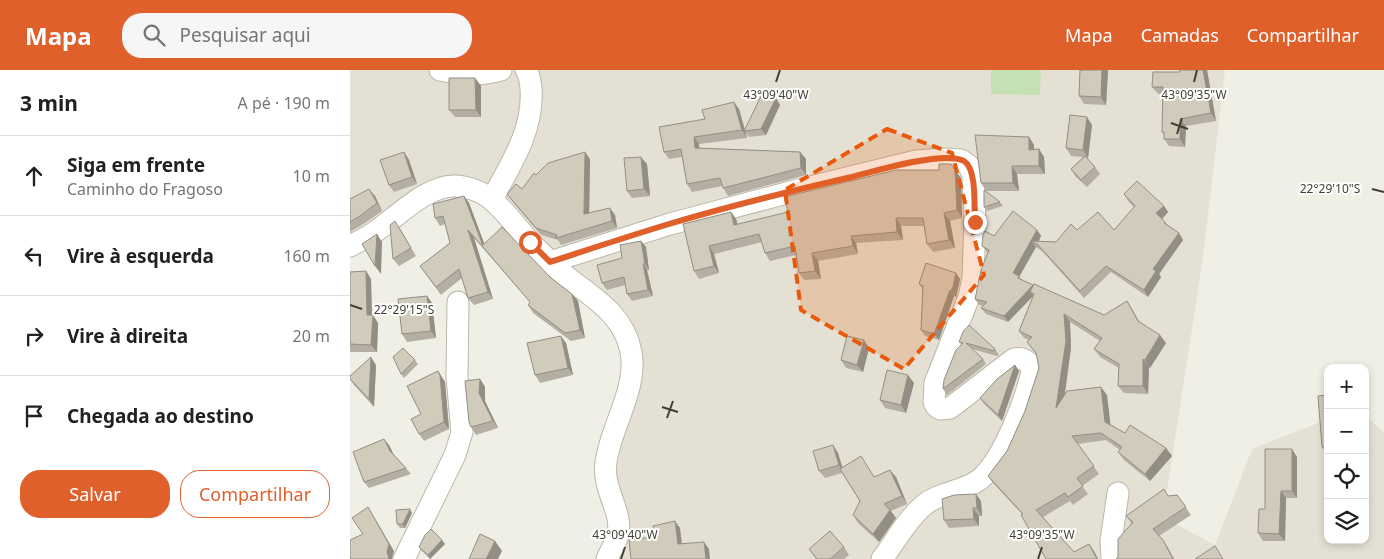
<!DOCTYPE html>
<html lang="pt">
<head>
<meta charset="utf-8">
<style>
	body { margin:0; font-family:"Noto Sans",sans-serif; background:#f6f6f6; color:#202124 }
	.controls { position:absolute; right:15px; bottom:15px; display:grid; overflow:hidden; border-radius:10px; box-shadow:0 2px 8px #0003 }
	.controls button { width:45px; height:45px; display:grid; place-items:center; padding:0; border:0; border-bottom:1px solid #e0e0e0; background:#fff; color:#202124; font:25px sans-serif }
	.stop { position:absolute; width:15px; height:15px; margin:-11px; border:4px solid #e0602c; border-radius:50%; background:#fff }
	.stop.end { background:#e0602c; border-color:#fff; box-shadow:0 1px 5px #0008 }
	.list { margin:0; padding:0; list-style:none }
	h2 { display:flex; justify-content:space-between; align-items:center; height:65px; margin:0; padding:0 20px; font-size:21px }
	h2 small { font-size:16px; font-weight:400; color:#757577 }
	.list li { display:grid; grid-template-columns:32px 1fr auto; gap:15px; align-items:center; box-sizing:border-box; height:80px; padding:0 20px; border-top:1px solid #e0e0e0 }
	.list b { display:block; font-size:19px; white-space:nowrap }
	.list p { margin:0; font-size:16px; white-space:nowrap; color:#757577 }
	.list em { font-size:16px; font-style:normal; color:#757577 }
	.actions { display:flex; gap:10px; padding:15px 20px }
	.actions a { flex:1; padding:11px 0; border:1px solid #e0602c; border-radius:20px; text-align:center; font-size:18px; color:#e0602c }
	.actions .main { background:#e0602c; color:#fff }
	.icon { flex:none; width:28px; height:28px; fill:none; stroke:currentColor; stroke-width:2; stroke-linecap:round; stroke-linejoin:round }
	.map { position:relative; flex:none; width:1034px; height:489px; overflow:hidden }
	header { display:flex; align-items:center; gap:30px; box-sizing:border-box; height:70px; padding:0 25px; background:#e0602c; color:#fff }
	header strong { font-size:24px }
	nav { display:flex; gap:28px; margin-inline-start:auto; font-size:18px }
	.search { width:350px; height:45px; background:#f6f6f6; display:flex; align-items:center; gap:12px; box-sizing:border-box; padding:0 18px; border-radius:20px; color:#757577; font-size:19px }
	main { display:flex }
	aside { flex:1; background:#fff }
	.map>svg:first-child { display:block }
</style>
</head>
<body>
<header>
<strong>Mapa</strong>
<div class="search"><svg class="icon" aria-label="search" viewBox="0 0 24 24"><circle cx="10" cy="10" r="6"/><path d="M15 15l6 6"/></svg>Pesquisar aqui</div>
<nav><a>Mapa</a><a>Camadas</a><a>Compartilhar</a></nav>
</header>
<main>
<aside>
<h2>3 min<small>A pé · 190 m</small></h2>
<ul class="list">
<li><svg class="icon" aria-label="ahead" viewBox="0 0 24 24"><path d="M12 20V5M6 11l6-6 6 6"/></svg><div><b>Siga em frente</b><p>Caminho do Fragoso</p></div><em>10 m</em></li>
<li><svg class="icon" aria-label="left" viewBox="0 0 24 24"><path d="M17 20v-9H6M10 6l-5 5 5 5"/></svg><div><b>Vire à esquerda</b></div><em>160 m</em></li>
<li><svg class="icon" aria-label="right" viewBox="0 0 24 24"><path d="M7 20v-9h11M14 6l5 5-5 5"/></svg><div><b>Vire à direita</b></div><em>20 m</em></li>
<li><svg class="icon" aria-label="arrive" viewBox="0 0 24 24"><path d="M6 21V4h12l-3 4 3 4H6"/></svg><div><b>Chegada ao destino</b></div></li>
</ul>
<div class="actions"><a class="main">Salvar</a><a>Compartilhar</a></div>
</aside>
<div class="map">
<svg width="1034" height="489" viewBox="0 0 1034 489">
	<rect width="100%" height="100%" fill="#f0efe5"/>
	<path fill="#e4e1d4" d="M0 0H875L853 188 813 447 865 475 902 379 978 349V470H1015V345L1034 363V489H268L264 414 283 315 269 269 213 192 149 136 96 123 0 183Z"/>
	<path fill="#c5e0b2" d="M641 0H691L690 25 641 24Z"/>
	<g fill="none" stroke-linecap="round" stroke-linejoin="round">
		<defs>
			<g id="minor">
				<path d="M90 0C113 5 127 6 151 0"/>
				<path d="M142 129C161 94 184 60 181 18 180 11 180 5 176 0"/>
				<path d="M0 176C10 171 20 166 29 159 50 144 77 116 104 116 117 116 133 122 142 130 158 143 169 161 183 175 193 185 203 195 213 204 240 226 274 243 281 282 288 318 261 356 256 392 252 421 273 440 268 465 266 474 260 481 257 489"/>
				<path d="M200 192 320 154 444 121 566 91 596 89 611 90 619 96 623 105 625 152 623 208 619 227 585 313 584 332 586 336 590 339 600 338 664 289C674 287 681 292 682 302 675 331 653 391 629 410 612 422 590 422 574 435 557 449 545 472 532 489"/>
				<path d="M54 489 105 385 112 362 107 307 108 232"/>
				<path d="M762 489 761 471 768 423"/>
			</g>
		</defs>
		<use href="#minor" stroke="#bbb7a9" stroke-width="23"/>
		<use href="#minor" stroke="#fff" stroke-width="21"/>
	</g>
	<g fill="#b4afa2">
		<path d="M730 0H757L758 1 756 35 734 34 729 26Z"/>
		<path d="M857 0 866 51 836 56 835 77 819 76 814 69V64L812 62 813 24H808L802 17 830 2Z"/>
		<path d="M125 8 131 16V47H105L99 40Z"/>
		<path d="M426 28 430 35 416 65 399 67 395 62 397 68 349 74V78L450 82 456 89V105L378 126 372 116 342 122 337 114 332 87 319 89 314 82 389 39 395 60Z"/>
		<path d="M742 55 738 88H736L745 97 750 104 737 117 726 107 721 99 733 87 721 86 716 78Z"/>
		<path d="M679 67 684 75V79H689L694 87 695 104H667L669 121H636L631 113Z"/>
		<path d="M54 82 59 90 67 114 44 122 39 115Z"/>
		<path d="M240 89 239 143 265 145 267 158 211 175 208 170 191 165 162 131 157 124 172 119 186 105Z"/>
		<path d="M297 94 300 126 282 128 277 121Z"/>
		<path d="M611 108 612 148 600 151 605 178 583 182 577 174 574 156H551L553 170 506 173 508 184 468 191 471 209 454 210 449 203 446 185 420 191 415 183 412 172 364 184 369 203 349 209 344 201 381 142 386 149 387 154Z"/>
		<path d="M774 124 814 136 818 142 812 149 819 156 829 163 833 170 809 204 811 207 798 227 761 202 734 228 693 182 686 177 669 207 672 210 754 245 782 239 789 252 816 273 800 298 799 297 798 324 774 323 768 316 769 298 750 287 744 279 750 271 720 252 721 278 714 326 757 325 760 354 775 363 816 378 822 386 800 411 774 390 768 382 770 380 756 370 728 374 749 404 732 416 738 424 723 435 720 431 693 447 724 482 744 481 748 489H696L672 444 643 413 638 406 657 381 675 341 689 298 687 285 677 272 679 270 674 268 669 261 683 226 658 252 636 244 631 238 633 236 629 235 625 229 638 183 632 176 644 166 687 160 691 166 689 171 706 172 727 160H764L784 137 778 131Z"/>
		<path d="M25 126 32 141 15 153 0 162V129Z"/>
		<path d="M114 126 119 133 134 173 201 208 228 231 235 268 221 271 183 243 178 235 180 232 124 168 143 229 124 235 118 228 112 208 91 225 70 196 100 173 95 154 90 156 85 148Z"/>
		<path d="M650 132 653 136 637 141 634 137Z"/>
		<path d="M50 159 66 186 49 196 43 189Z"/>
		<path d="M291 171 296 177 299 200H297L303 226 282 231 277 224 275 215 257 220 252 213 272 188Z"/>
		<path d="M16 201 21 209 22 245 28 253 27 282H0V202Z"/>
		<path d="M606 203 610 209 607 223 606 227 604 226 589 270 575 266 571 260 573 220 569 214Z"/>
		<path d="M77 226 82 233 86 268 57 272 52 264Z"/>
		<path d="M609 272 645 279 649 285 647 286 622 279 633 289 636 294 597 325 593 319 611 274Z"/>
		<path d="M216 273 223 305 190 313 185 305Z"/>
		<path d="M519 278 513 302 496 298 491 290Z"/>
		<path d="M65 290 68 294 54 308 51 304Z"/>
		<path d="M26 295 24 337 4 315 0 309Z"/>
		<path d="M665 295 669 301 652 351 634 334 630 328Z"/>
		<path d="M88 301 95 312 99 359 74 371 69 364 71 344Z"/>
		<path d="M130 309 135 317V331L148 358 126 365 121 357Z"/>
		<path d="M564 313 556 343 535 338 530 330Z"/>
		<path d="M978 325V384H977L972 377Z"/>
		<path d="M39 375 43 384 56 398 61 404 19 418 14 412Z"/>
		<path d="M483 375 488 383 492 397 525 407H546L557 434 541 441 546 448 529 472 508 453 503 445 510 431 492 403 475 408 469 401Z"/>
		<path d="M947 387V428H936L935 471H913L908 463 915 439Z"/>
		<path d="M827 425 841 445 809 466 818 478 768 487 781 453 776 446 818 426Z"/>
		<path d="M631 431 632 446H629V456L599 458 594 450Z"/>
		<path d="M62 443 55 458H50L47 454Z"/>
		<path d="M95 474 80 489 72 481 69 477Z"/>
		<path d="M494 477 499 485 494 489H466L459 479Z"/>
	</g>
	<g fill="#928e84">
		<path d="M752 0H757L758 1 756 35 751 27Z"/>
		<path d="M853 0H857L866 51 861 43Z"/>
		<path d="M125 8 131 16V47L126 40Z"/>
		<path d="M426 28 430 35 416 65 411 59Z"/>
		<path d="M384 32 389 39 397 68 392 60Z"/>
		<path d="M737 47 742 55 738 88 733 80Z"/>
		<path d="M830 49 836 56 835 77 830 69Z"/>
		<path d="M344 67 349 74 350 85 345 78Z"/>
		<path d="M679 67 684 75V87L679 80Z"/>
		<path d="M689 79 694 87 695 104 689 96Z"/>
		<path d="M54 82 59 90 67 114 62 107Z"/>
		<path d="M235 82 240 89 239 151 234 144Z"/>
		<path d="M450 82 456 89V105L451 98Z"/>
		<path d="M291 87 297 94 300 126 294 119Z"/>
		<path d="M662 96 667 104 669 121 663 113Z"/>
		<path d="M605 100 611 108 612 148 607 140Z"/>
		<path d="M19 119 25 126 32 141 27 133Z"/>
		<path d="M114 126 119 133 137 181 132 173Z"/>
		<path d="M814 136 818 142 811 150 806 143Z"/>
		<path d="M260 138 265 145 267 158 262 151Z"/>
		<path d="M381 142 386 149 390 163 384 155Z"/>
		<path d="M594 143 600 151 605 178 599 170Z"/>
		<path d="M546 148 551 156 553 170 547 162Z"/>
		<path d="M118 160 124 168 143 229 138 222Z"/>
		<path d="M687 160 691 166 687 174 681 171Z"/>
		<path d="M829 163 833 170 809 204 811 207 798 227 794 220 803 199Z"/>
		<path d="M27 164 32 172 31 204 25 196Z"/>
		<path d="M501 166 506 173 508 184 503 176Z"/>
		<path d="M291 171 296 177 299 200 295 194Z"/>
		<path d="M681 171 686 177 669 207 673 212 672 214 663 203Z"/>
		<path d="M359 176 364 184 369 203 364 196Z"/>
		<path d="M462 183 468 191 471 209 465 201Z"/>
		<path d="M293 194 297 200 303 226 298 220Z"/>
		<path d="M16 201 21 209 22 253 17 245Z"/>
		<path d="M606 203 610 209 606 227 601 221Z"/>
		<path d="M683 215 684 225 680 222 683 226 658 252 654 246Z"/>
		<path d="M600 220 604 226 589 270 584 264Z"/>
		<path d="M222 224 228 231 235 268 230 260Z"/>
		<path d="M77 226 82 233 86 268 81 261Z"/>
		<path d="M777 231 782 239 793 259 788 251Z"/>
		<path d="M714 244 720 252 721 278 712 346 706 338Z"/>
		<path d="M23 245 28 253 27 282 21 275Z"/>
		<path d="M810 265 816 273 800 298 795 290Z"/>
		<path d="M211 266 216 273 223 305 218 298Z"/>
		<path d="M514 270 519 278 513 302 507 295Z"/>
		<path d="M21 287 26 295 24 337 19 329Z"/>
		<path d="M793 289 799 297 798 324 793 316Z"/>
		<path d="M665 295 669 301 652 351 648 345Z"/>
		<path d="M88 301 95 312 99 359 94 352Z"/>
		<path d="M558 305 564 313 556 343 551 335Z"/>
		<path d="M130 309 135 317V331L148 358 143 351 129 323Z"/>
		<path d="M751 317 757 325 761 359 755 352Z"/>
		<path d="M34 369 39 375 45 387 40 381Z"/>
		<path d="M483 375 488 383 494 403 489 395Z"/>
		<path d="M816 378 822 386 800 411 795 404Z"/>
		<path d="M942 379 947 387V428L942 421Z"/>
		<path d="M540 400 546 407 557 434 552 426Z"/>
		<path d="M931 421 936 428 935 471 929 464Z"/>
		<path d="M626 424 631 431 632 446 627 438Z"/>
		<path d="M18 437 44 481 42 489H39Z"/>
		<path d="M623 438 629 446V456L624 449Z"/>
		<path d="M60 439 62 443 55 458 53 454Z"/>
		<path d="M540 440 546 448 529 472 523 464Z"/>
		<path d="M325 451 330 458 333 482 328 474Z"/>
		<path d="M92 470 95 474 80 489 78 485Z"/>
		<path d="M813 470 818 478 824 489H823Z"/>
		<path d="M145 471 152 481 148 489H136Z"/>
		<path d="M354 472 359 479 360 489H356Z"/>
		<path d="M739 474 744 481 748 489H747Z"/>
	</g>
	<g fill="#d1cbbc" stroke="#928e84">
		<path d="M730 0H752L751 27 729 26Z"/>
		<path d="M830 0H853L861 43 830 49V69H814V62H812L813 17H802L803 2H830Z"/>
		<path d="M99 8H125L126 40H99Z"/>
		<path d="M413 22 426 28 411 59 394 61Z"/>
		<path d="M384 32 392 60 344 67 345 78 450 82 451 98 373 118 370 108 337 114 331 79 314 82 309 57 355 49 352 40Z"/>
		<path d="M720 45 737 47 733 80 716 78Z"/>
		<path d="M625 65 679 67V80L689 79V96H662L663 113H631Z"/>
		<path d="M54 82 62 107 39 115 30 90Z"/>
		<path d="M235 82 234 144 260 138 262 151 206 168 207 165 186 158 157 124 166 114 172 119 184 103 186 105 198 93Z"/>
		<path d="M735 86 745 97 731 110 721 99Z"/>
		<path d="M291 87 294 119 277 121 274 88Z"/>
		<path d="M589 94H601L605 100 607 140 594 143 599 170 577 174 573 148H546L547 162 501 166 503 176 462 183 465 201 449 203 445 176 415 183 409 164 359 176 364 196 344 201 333 154 381 142 384 155 438 142 434 127 546 100H589Z"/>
		<path d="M787 111 814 136 806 143 815 152 814 153 829 163 803 199 806 201 794 220 756 196 730 221 688 175 681 171 706 172 721 154 727 160 748 142 764 160 785 136 774 124Z"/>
		<path d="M19 119 27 133 10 146 0 152V129Z"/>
		<path d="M634 120 650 132 634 137Z"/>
		<path d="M114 126 132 173 130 174 118 160 138 222 118 228 109 199 86 217 70 196 100 173 93 146 85 148 83 134Z"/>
		<path d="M663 141 687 160 663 203 669 206 668 208 683 215 654 246 631 238 637 232 625 229 631 200 639 180 632 176 633 165 635 161 644 166Z"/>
		<path d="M45 151 61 178 43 189 40 155Z"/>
		<path d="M152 157 201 208 222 224 230 260 215 263 178 235 180 232 132 176Z"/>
		<path d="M27 164 25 196 12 174Z"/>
		<path d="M291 171 295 194H293L298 220 277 224 274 207 252 213 247 195 272 188 270 175Z"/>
		<path d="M576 193 606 203 603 217 601 221 600 220 584 264 571 260 573 216 569 214Z"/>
		<path d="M16 201 17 245H23L21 275 0 274V202Z"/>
		<path d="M684 214 754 245 777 231 788 251 810 265 795 290 793 289V316H768L769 294 744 279 752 268 714 244 716 271 706 338 717 321 751 317 755 352 775 363 780 355 816 378 795 404 768 382 772 377 751 363 722 366 744 396 727 408 733 416 718 427 715 423 686 440 724 482 739 474 747 489H696L671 445 673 444 638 406 657 381 675 341 689 298 686 283 677 272 682 267 669 261 684 224 680 222Z"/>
		<path d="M77 226 81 261 52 264 48 229Z"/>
		<path d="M619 255 645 279 644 281 616 273 633 289 593 319 594 310 606 280 613 273 609 272 613 262Z"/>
		<path d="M211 266 218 298 185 305 177 273Z"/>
		<path d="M497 266 514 270 507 295 491 290Z"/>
		<path d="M53 278 65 290 51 304 43 287Z"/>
		<path d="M21 287 19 329 0 309V306Z"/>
		<path d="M665 295 648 345 630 328 647 309Z"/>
		<path d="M537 300 558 305 551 335 530 330Z"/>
		<path d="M88 301 90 305 94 352 69 364 61 349 71 344 57 316Z"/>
		<path d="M130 309 129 323 143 351 121 357 119 352 115 311Z"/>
		<path d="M978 325V376L972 377 968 326Z"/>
		<path d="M34 369 40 381 56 398 14 412 3 382Z"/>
		<path d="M483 375 489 395 469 401 463 381Z"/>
		<path d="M915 379H942V421H931L929 464 908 463 909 439H915Z"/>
		<path d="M511 386 524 407 540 400 552 426 534 434 540 440 523 464 503 445 510 431 490 399Z"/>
		<path d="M814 419 818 426 827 425 836 437 803 459 813 470 823 489H766L768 487V469L783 452 776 446Z"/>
		<path d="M626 424 627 438H623L624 449 594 450 592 429 604 425Z"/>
		<path d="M18 437 39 474 37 482 39 488 38 489H1L0 486V470L13 464 2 448Z"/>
		<path d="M60 439 53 454H47L46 440Z"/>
		<path d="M325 451 328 474 354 472 356 489H281L279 470 304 467 303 456Z"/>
		<path d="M81 459 92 470 78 485 69 477 75 465Z"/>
		<path d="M480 461 494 477 480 489H467L459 479Z"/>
		<path d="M130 464 145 471 136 489H119Z"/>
		<path d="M865 476 873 489H845Z"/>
	</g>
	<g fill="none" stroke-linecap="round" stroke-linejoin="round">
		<path stroke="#e0602c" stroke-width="6" d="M180 172 200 192C240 179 279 166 319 154 379 136 441 121 502 107 524 101 595 80 614 91 627 99 624 137 625 152"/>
	</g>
	<path fill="#e8590c" fill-opacity="0.2" stroke="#e8590c" stroke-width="4" stroke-dasharray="10 6" stroke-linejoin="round" d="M537 59 602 83 634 205 554 299 451 240 435 120Z"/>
	<path fill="none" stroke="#423f36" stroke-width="2" d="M426 12 430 0M844 12 847 0M821 53 838 59M827 64 832 48M1022 119 1034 122M0 235 12 239M312 337 328 342M317 348 323 331M271 489 275 477M688 489 692 477"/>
	<g font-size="12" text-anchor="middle" fill="#423f36" stroke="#fff" stroke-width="4" stroke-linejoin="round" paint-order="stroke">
		<text x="426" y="29">43°09'40"W</text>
		<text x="844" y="29">43°09'35"W</text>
		<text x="980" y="123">22°29'10"S</text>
		<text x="54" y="244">22°29'15"S</text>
		<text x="275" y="469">43°09'40"W</text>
		<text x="692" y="469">43°09'35"W</text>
	</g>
</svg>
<div class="controls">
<button>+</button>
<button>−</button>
<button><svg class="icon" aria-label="locate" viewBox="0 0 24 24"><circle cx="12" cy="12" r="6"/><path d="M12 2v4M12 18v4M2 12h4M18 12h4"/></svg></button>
<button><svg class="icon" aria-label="layers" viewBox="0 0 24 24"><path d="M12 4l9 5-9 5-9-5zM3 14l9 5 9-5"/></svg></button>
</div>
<div class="stop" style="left:180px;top:172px"></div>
<div class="stop end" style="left:625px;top:152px"></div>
</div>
</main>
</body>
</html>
